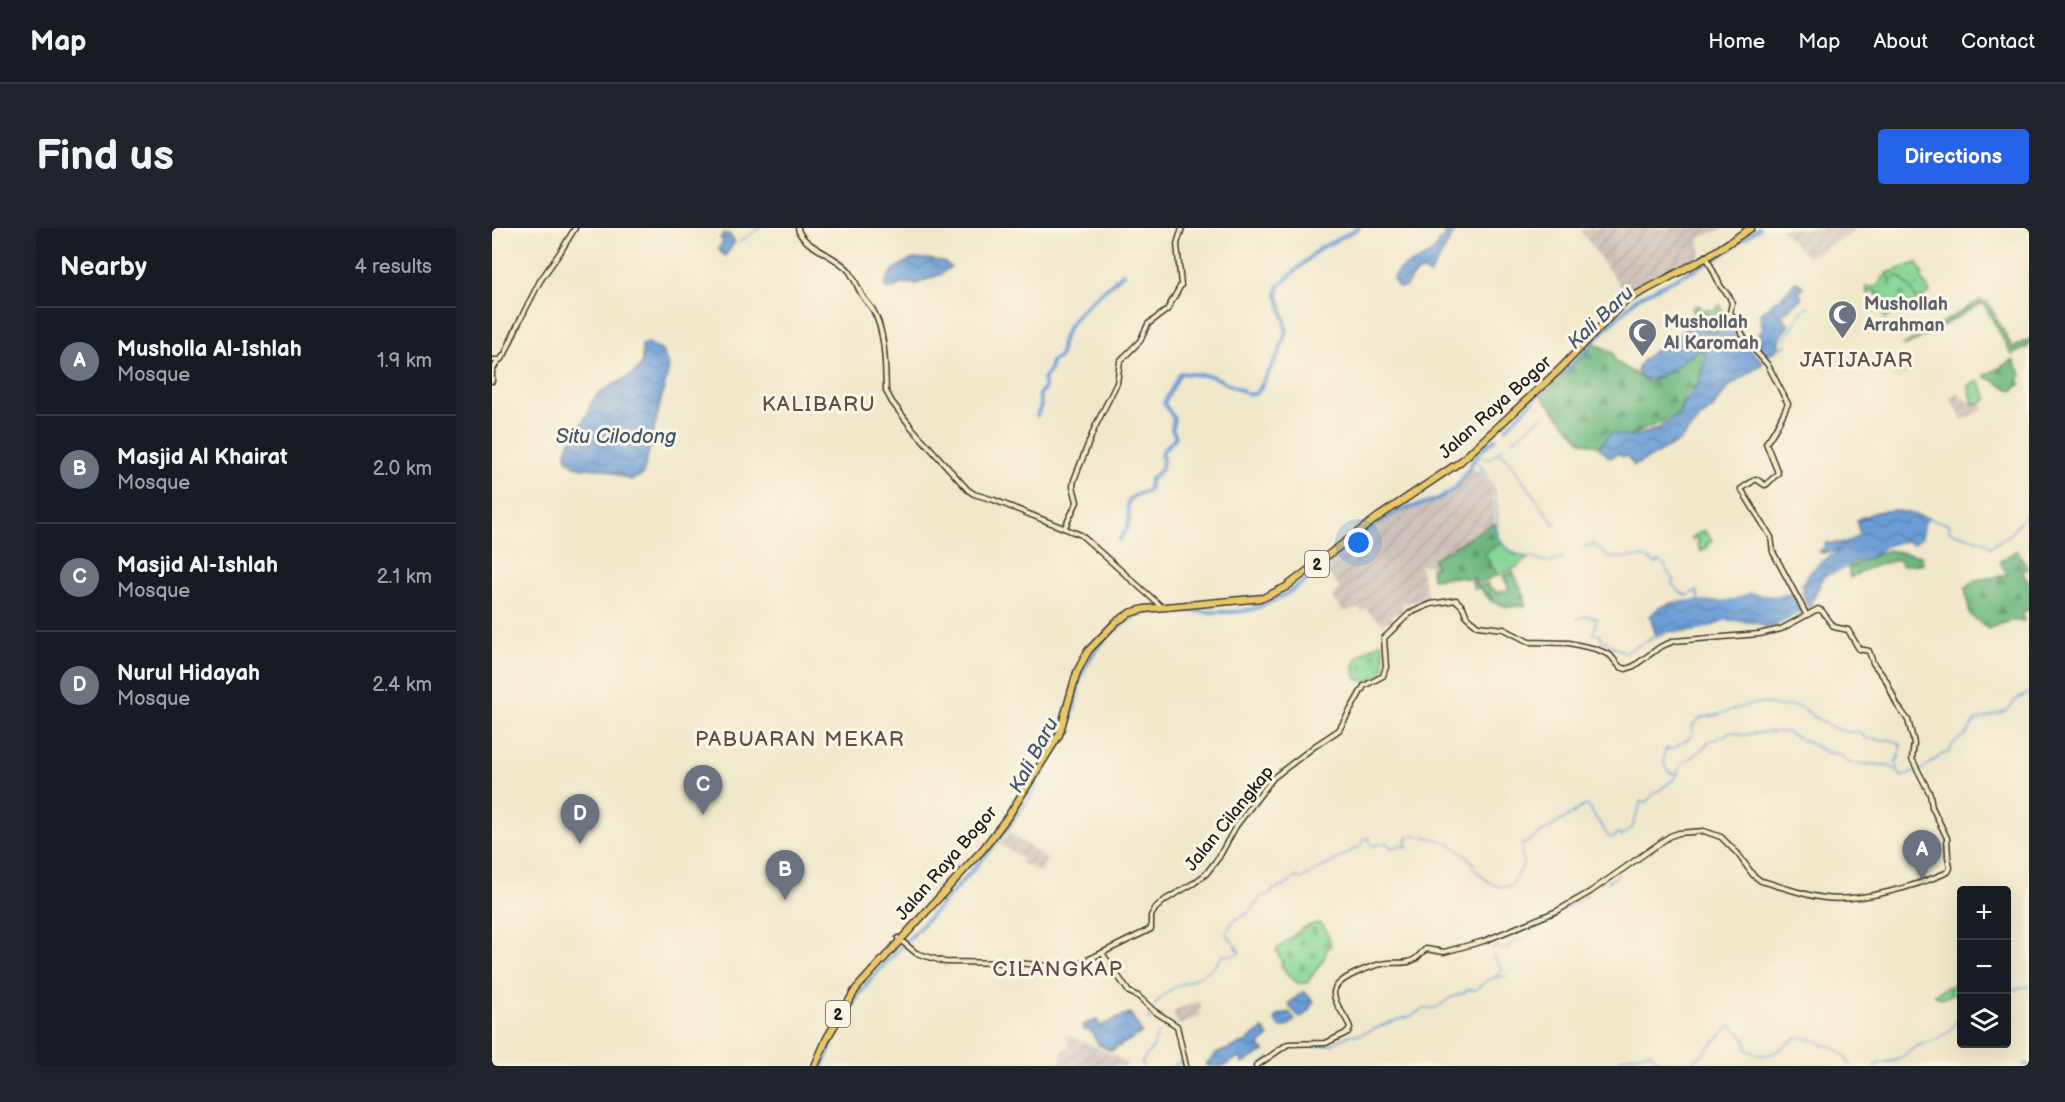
<!DOCTYPE html>
<html lang="en">
<head>
<meta charset="utf-8">
<style>
	body { margin:0; font-family:"Balsamiq Sans",sans-serif; background:#20242c; color:#f1f3f6 }
	.controls { position:absolute; right:18px; bottom:18px; display:grid; overflow:hidden; border-radius:6px; box-shadow:0 6px 24px #0002 }
	.controls button { width:54px; height:54px; display:grid; place-items:center; padding:0; border:0; border-bottom:2px solid #363941; background:#171b24; color:#f1f3f6; font:30px sans-serif }
	.you { position:absolute; left:867px; top:315px; width:21px; height:21px; margin:-15px; border:4px solid #fff; border-radius:50%; background:#1a73e8; box-shadow:0 0 0 9px #1a73e833 }
	.badge { display:grid; place-items:center; width:39px; height:39px; border-radius:50%; background:#2563eb; color:#fff; font-size:20px; font-weight:700 }
	.pin { position:absolute; translate:-50% -50px; filter:drop-shadow(0 2px 3px #0008) }
	.pin::after { content:''; position:absolute; top:32px; width:21px; height:18px; background:inherit; clip-path:polygon(0 0,100% 0,50% 100%) }
	.list { margin:0; padding:0; list-style:none }
	h2 { display:flex; justify-content:space-between; align-items:center; height:78px; margin:0; padding:0 24px; font-size:26px }
	h2 small { font-size:20px; font-weight:400; color:#9ea1a6 }
	.list li { display:grid; grid-template-columns:39px 1fr auto; gap:18px; align-items:center; box-sizing:border-box; height:108px; padding:0 24px; border-top:2px solid #363941 }
	.list b { display:block; font-size:22px; white-space:nowrap }
	.list p { margin:0; font-size:20px; white-space:nowrap; color:#9ea1a6 }
	.list em { font-size:20px; font-style:normal; color:#9ea1a6 }
	.icon { flex:none; width:33px; height:33px; fill:none; stroke:currentColor; stroke-width:2; stroke-linecap:round; stroke-linejoin:round }
	.map { position:relative; flex:none; width:1537px; height:838px; overflow:hidden; border-radius:6px }
	header { display:flex; align-items:center; gap:36px; box-sizing:border-box; height:84px; padding:0 30px; background:#171b24; border-bottom:2px solid #363941 }
	header strong { font-size:28px }
	nav { display:flex; gap:33px; margin-inline-start:auto; font-size:21px }
	.intro { display:flex; align-items:center; justify-content:space-between; box-sizing:border-box; height:144px; padding:0 36px }
	h1 { margin:0; font-size:42px }
	.button { padding:15px 27px; border-radius:6px; background:#2563eb; color:#fff; font-size:21px; font-weight:700 }
	main { display:flex; gap:36px; padding:0 36px }
	aside { flex:1; background:#171b24; border-radius:6px; box-shadow:0 6px 24px #0002 }
	.map>svg:first-child { display:block }
</style>
</head>
<body>
<header>
<strong>Map</strong>
<nav><a>Home</a><a>Map</a><a>About</a><a>Contact</a></nav>
</header>
<div class="intro"><h1>Find us</h1><a class="button">Directions</a></div>
<main>
<aside>
<h2>Nearby<small>4 results</small></h2>
<ul class="list">
<li><span class="badge" style="background:#6b7280">A</span><div><b>Musholla Al-Ishlah</b><p>Mosque</p></div><em>1.9 km</em></li>
<li><span class="badge" style="background:#6b7280">B</span><div><b>Masjid Al Khairat</b><p>Mosque</p></div><em>2.0 km</em></li>
<li><span class="badge" style="background:#6b7280">C</span><div><b>Masjid Al-Ishlah</b><p>Mosque</p></div><em>2.1 km</em></li>
<li><span class="badge" style="background:#6b7280">D</span><div><b>Nurul Hidayah</b><p>Mosque</p></div><em>2.4 km</em></li>
</ul>
</aside>
<div class="map">
<svg width="1537" height="838" viewBox="0 0 1537 838">
	<defs>
		<pattern id="industrial-furrows" width="10" height="10" patternUnits="userSpaceOnUse" patternTransform="scale(1.5)"><rect width="10" height="10" fill="#cec1ba"/><path d="M-1 1l2-2M0 10L10 0M9 11l2-2" fill="none" stroke="#b0a59f"/></pattern>
		<pattern id="grass-dots" width="8" height="8" patternUnits="userSpaceOnUse" patternTransform="scale(1.5)"><rect width="8" height="8" fill="#86d696"/><path d="M2 2h.1M6 6h.1" fill="none" stroke="#73b781" stroke-width="1.8" stroke-linecap="round"/></pattern>
		<pattern id="forest-firs" width="22" height="20" patternUnits="userSpaceOnUse" patternTransform="scale(1.5)"><rect width="22" height="20" fill="#6cb77f"/><path d="M5 1l3.5 6h-7zM16 11l3.5 6h-7z" fill="#589467"/></pattern>
		<pattern id="cemetery-stones" width="16" height="16" patternUnits="userSpaceOnUse" patternTransform="scale(1.5)"><rect width="16" height="16" fill="#86d696"/><path d="M2 7V4a2 2 0 0 1 4 0v3zM10 15v-3a2 2 0 0 1 4 0v3z" fill="#73b781"/></pattern>
		<pattern id="water-waves" width="16" height="10" patternUnits="userSpaceOnUse" patternTransform="scale(1.5)"><rect width="16" height="10" fill="#6b9dd6"/><path d="M0 5q4-4 8 0t8 0" fill="none" stroke="#577fad"/></pattern>
	</defs>
	<rect width="100%" height="100%" fill="#fcf5e5"/>
	<filter id="ink" filterUnits="userSpaceOnUse"><feTurbulence type="fractalNoise" baseFrequency=".0167" numOctaves="2"/><feDisplacementMap in="SourceGraphic" scale="12" xChannelSelector="R" yChannelSelector="G"/><feConvolveMatrix kernelMatrix="1 2 1 2 8 2 1 2 1" color-interpolation-filters="sRGB"/></filter>
	<filter id="wash" filterUnits="userSpaceOnUse"><feTurbulence type="fractalNoise" baseFrequency=".008" numOctaves="4" result="noise"/><feDisplacementMap in="SourceGraphic" scale="24" xChannelSelector="R" yChannelSelector="G"/><feGaussianBlur stdDeviation="1.35" result="paint"/><feColorMatrix in="noise" values="0 0 0 0 0 0 0 0 0 0 0 0 0 0 0 0 0 1.4 0 .05"/><feComposite in="paint" operator="in"/></filter>
	<g filter="url(#wash)">
		<rect width="100%" height="100%" fill="#f1e8cb"/>
		<path fill="#f1d5bd" d="M1411 133 1418 144 1403 153 1396 142Z"/>
		<g fill="url(#industrial-furrows)">
			<path d="M1097 0H1233L1206 10 1209 27 1134 66 1089 3Z"/>
			<path d="M1288 0H1363L1357 7 1315 29Z"/>
			<path d="M1466 163 1469 170 1474 171 1475 174 1480 173 1483 177 1489 174 1492 182 1471 192 1458 170Z"/>
			<path d="M979 238 985 244 988 241 999 263 1002 277V295L942 331 944 339 939 340 938 337 928 338 938 375 929 377 925 374 910 375V384L901 386 900 393 890 395 873 381 870 384 867 380 852 384 840 369 848 359 832 342 881 299 899 288 940 274 960 263Z"/>
			<path d="M518 605 555 631 548 645 535 637 534 638 528 635 530 631 509 616Z"/>
			<path d="M707 773 710 780 707 783 709 788 687 797 681 787 683 785 682 782Z"/>
			<path d="M573 808H580L604 819 628 831 636 838H567L571 822 578 819Z"/>
		</g>
		<g fill="url(#grass-dots)" stroke="#517959" stroke-width="1.5">
			<path d="M1425 35 1431 47 1429 50 1438 64 1425 73 1420 62 1398 52 1395 45Z"/>
			<path d="M1212 302 1220 313 1215 316 1216 319 1209 324 1205 316 1207 314 1205 310 1201 312 1199 310Z"/>
		</g>
		<g fill="url(#forest-firs)" stroke="#446a4e" stroke-width="1.5">
			<path d="M1489 72 1492 75 1495 73 1521 120 1537 111V118L1520 127 1491 75 1415 118 1411 117Z"/>
			<path d="M1207 77 1212 83 1216 80 1220 83 1228 77 1231 83 1225 91 1233 100 1222 105 1207 98 1200 80Z"/>
			<path d="M1103 115 1121 125 1123 133 1157 155 1182 140 1205 122 1213 124 1214 133 1206 156 1193 166 1187 186 1136 209 1119 205 1107 219 1089 213 1050 169Z"/>
			<path d="M1521 132 1530 147 1526 152 1529 156 1521 163 1492 148Z"/>
			<path d="M1002 295 1010 315 993 325 1006 347 990 354 966 349 940 351 939 340 944 339 941 331Z"/>
			<path d="M1396 322 1430 328 1431 336 1410 337 1407 332C1388 335 1375 340 1358 350L1356 339Z"/>
			<path d="M1525 322 1536 341 1530 344 1537 355V382L1531 383 1532 393H1518L1496 401 1478 387 1473 360 1483 352 1515 347 1508 333Z"/>
			<path d="M1021 344 1033 369V378L1015 379 999 373 988 360 982 361 980 354 990 357 996 355V359L1002 361 1005 365 1017 361 1011 348Z"/>
		</g>
		<g fill="url(#cemetery-stones)" stroke="#517959" stroke-width="1.5">
			<path d="M1395 45 1398 52 1407 48 1420 62 1425 73 1393 90 1385 67 1382 63 1376 66 1374 59H1384Z"/>
			<path d="M890 414C893 433 897 448 874 454L865 451C854 430 875 422 890 414Z"/>
			<path d="M825 695C835 698 837 708 839 718H836L832 731 815 755C800 757 797 748 789 737L790 734 784 722 811 700Z"/>
			<path d="M1469 750V765L1449 770 1441 767C1451 760 1461 759 1469 750Z"/>
		</g>
		<g fill="#86d696" stroke="#517959" stroke-width="1.5">
			<path d="M1487 153 1496 171 1482 177 1476 158Z"/>
			<path d="M1010 315 1022 326 1036 330 1023 340 1006 347 992 325Z"/>
		</g>
		<g fill="url(#water-waves)" stroke="#445c79" stroke-width="1.5">
			<path d="M958 0H965L939 45 937 47 931 43 925 44 913 59 907 60 901 52C904 33 943 34 946 14L953 11V4L958 3Z"/>
			<path d="M232 5 237 6 243 14 233 28 226 21 231 14 228 10Z"/>
			<path d="M422 31C434 31 449 30 459 39L449 46 424 56 412 55 399 61 393 60C392 46 409 35 422 31Z"/>
			<path d="M1304 53 1311 59 1307 66 1310 70 1289 87 1297 96 1287 113 1288 118 1273 129 1262 117 1270 111 1267 105 1271 101 1268 86 1285 71 1287 72Z"/>
			<path d="M1238 88 1254 116 1269 132 1271 134 1269 137 1237 159 1220 181 1206 192 1187 214 1142 238 1135 228 1130 229 1127 225 1118 230 1107 219 1119 205 1139 209 1163 202 1186 188 1196 168 1206 156 1214 127 1211 123 1205 122 1177 144 1158 152C1120 143 1178 114 1187 107 1190 104 1193 100 1197 96L1204 97 1222 105 1235 98Z"/>
			<path d="M156 115 170 123 177 139 151 247 140 252C130 250 120 243 110 241 102 240 94 241 87 239 58 230 87 202 93 190 97 184 98 175 103 169 115 157 134 153 146 142L150 134V117Z"/>
			<path d="M1403 282 1436 290 1431 298 1430 309 1422 316 1415 313 1401 315 1392 319 1386 326 1361 334 1348 343 1332 347 1317 380 1310 365 1312 361 1309 357C1322 339 1329 331 1350 323L1328 325 1327 323 1332 321 1333 315H1351L1352 317 1368 306 1364 292 1384 284Z"/>
			<path d="M1257 365C1274 369 1285 370 1302 365L1311 382 1283 398 1274 400C1266 393 1243 389 1233 392 1223 395 1212 401 1201 403 1186 405 1180 400 1164 408L1158 388C1185 359 1227 385 1257 365Z"/>
			<path d="M812 763 822 774 817 780 819 782 808 790 798 779 797 775Z"/>
			<path d="M797 784 803 792 795 799H788L782 791 788 786Z"/>
			<path d="M638 785 650 805 619 823 607 817 597 801 592 802 591 797 605 792 608 798Z"/>
			<path d="M771 801 777 808 768 817 772 823 751 836 747 829 732 838H716L714 836 723 826 752 815Z"/>
		</g>
		<g fill="none" stroke-linecap="round" stroke-linejoin="round">
			<g stroke="#6b9dd6" stroke-width="1.5">
				<path d="M247 14 268 0"/>
				<path d="M1271 134 1276 128 1295 117 1293 111 1310 83 1317 78"/>
				<path d="M1021 212 1051 188"/>
				<path d="M1008 223 1022 239 1062 296 1064 295"/>
				<path d="M984 228C995 232 1004 230 1010 219"/>
				<path d="M983 230C991 241 999 255 1003 268 1009 288 996 308 1020 323 1030 330 1045 331 1056 334H1061L1071 329"/>
				<path d="M1418 314 1422 316 1430 309 1431 298 1436 290 1458 297 1457 303 1493 314 1498 319 1517 307 1537 283"/>
				<path d="M1353 315 1369 306"/>
				<path d="M1092 319 1101 316 1118 330 1152 329"/>
				<path d="M1388 324 1392 319 1407 314"/>
				<path d="M1153 330 1165 336 1167 333 1170 335"/>
				<path d="M1363 333 1378 328"/>
				<path d="M1172 336 1176 345 1183 353 1180 356 1188 364 1195 368 1205 362 1207 371"/>
				<path d="M1326 336 1350 323 1352 320"/>
				<path d="M1331 349 1338 345 1348 343 1359 335"/>
				<path d="M1284 369 1299 365"/>
				<path d="M1196 373H1213"/>
				<path d="M1226 373C1239 374 1247 372 1257 365L1273 369"/>
				<path d="M1313 382 1317 380 1322 369"/>
				<path d="M1159 387 1166 380 1171 378"/>
				<path d="M1297 390 1308 383"/>
				<path d="M1085 391 1094 388 1105 390 1101 406 1109 407V411L1125 421 1134 424 1172 404 1182 402"/>
				<path d="M1204 402 1226 396 1232 392 1263 395"/>
				<path d="M1406 544 1404 534 1407 529 1409 517 1400 512 1374 511 1369 504C1343 505 1344 500 1322 489 1317 486 1313 480 1307 479 1299 476 1291 479 1284 478 1279 477 1274 475 1270 475 1260 474 1235 484 1225 487 1215 490 1208 487 1201 497L1200 508 1179 522 1175 520C1169 529 1171 537 1177 544L1185 546C1192 528 1207 529 1217 513L1233 508 1235 505 1242 504 1251 507 1274 504H1294L1337 525 1347 526 1357 535 1396 537 1406 544 1410 549 1431 541 1449 527 1457 524 1461 516 1474 506 1483 493 1516 482 1524 472 1537 465"/>
				<path d="M1150 573 1155 574C1162 562 1177 559 1185 547"/>
				<path d="M920 608C944 608 966 617 982 636"/>
				<path d="M1029 618 1092 578H1096L1117 609 1121 610 1125 605 1130 608 1140 600 1149 573"/>
				<path d="M980 639C992 649 1000 662 1019 658L1031 637 1030 622"/>
				<path d="M1115 654 1127 647"/>
				<path d="M1072 681 1096 667"/>
				<path d="M1004 748 1010 741 1002 729 1001 719 1006 718 1009 722 1017 720 1020 713 1032 711 1048 699 1045 692"/>
				<path d="M974 762H984C991 754 1002 748 1013 748"/>
				<path d="M1514 766 1519 762 1537 758"/>
				<path d="M662 779C681 748 712 758 731 727H743L748 724 734 705 741 693 756 685 771 668 778 666 782 661 793 658 804 649 810 651C819 645 826 641 835 637 846 632 857 623 869 618L872 611 877 610 880 618 894 614 899 620 910 617 915 619V610L917 609"/>
				<path d="M659 793 656 790 660 783"/>
				<path d="M793 820 838 817 858 807 870 806 901 793 919 788 931 781 944 780 958 770 974 764"/>
				<path d="M768 837 779 830"/>
				<path d="M651 838 649 835 661 819 665 808"/>
				<path d="M682 838 690 833 692 838"/>
				<path d="M1124 838 1131 829 1159 824 1163 831 1180 838"/>
				<path d="M1200 838 1199 835C1217 824 1224 808 1240 797L1253 811 1255 822C1261 823 1263 827 1269 827 1283 829 1295 815 1306 809L1323 812 1332 817 1341 819 1352 827 1359 838"/>
				<path d="M1382 838C1390 833 1397 835 1405 832 1412 829 1417 822 1424 819 1436 813 1448 812 1458 802 1464 797 1465 789 1470 782"/>
				<path d="M1531 838 1534 835 1536 838"/>
			</g>
			<g stroke="#6b9dd6" stroke-width="4">
				<path d="M755 166H763L767 162 787 125 794 104 793 93 785 65 787 58 827 21 867 0"/>
				<path d="M545 188 549 177 547 166 553 160 551 151 558 142 559 134 567 129C570 122 569 114 573 106 585 79 611 66 631 45"/>
				<path d="M1014 200 1145 70 1223 31 1267 0"/>
				<path d="M627 312C632 305 638 298 637 289 637 282 633 276 639 270 643 266 652 265 657 262L658 252 670 241 671 231 669 227C673 217 680 216 684 208L680 201 682 191 672 175 688 145 720 148 751 163"/>
				<path d="M331 838C340 814 351 788 366 768 380 747 398 731 415 713 458 667 504 620 539 567 545 558 550 547 555 537 562 526 570 515 575 503 583 485 583 465 590 446 598 426 618 402 638 391 676 372 725 392 764 380 813 365 853 313 897 288 917 276 946 277 964 259 973 250 978 236 986 226 991 220 998 215 1004 210"/>
			</g>
		</g>
	</g>
	<g filter="url(#ink)">
		<g fill="none" stroke-linecap="round" stroke-linejoin="round">
			<defs>
				<g id="secondary">
					<path d="M306 0C308 18 346 28 357 43 363 51 365 59 370 67 373 73 378 77 381 82 394 105 393 137 394 163L400 174 420 200 476 262 482 266 502 272 589 307 670 379"/>
					<path d="M1214 28 1229 59 1237 68 1240 75 1238 84 1253 111 1276 137 1296 176C1289 190 1285 201 1274 215L1286 245 1275 256 1273 257 1264 251 1249 261 1279 309 1281 324 1313 384"/>
					<path d="M0 132H8L13 126 26 96 48 53 69 23 83 0"/>
					<path d="M0 153V143L6 133"/>
					<path d="M573 299 585 274 581 258 582 252 603 199 625 155 628 133 648 113 656 96 675 82 689 57 685 16 690 0"/>
					<path d="M406 710 424 725 453 734 526 735 575 740 585 737 659 701V688L663 681 673 672 702 655 714 646 727 629 744 598 781 550 823 518 847 502 872 458 891 448 894 439 892 410 918 385 939 376 964 372 971 379 975 389 986 398 1012 401 1037 414 1077 415 1104 421 1118 427 1128 439 1134 441 1142 438 1168 419 1182 413 1267 406 1289 401 1326 381 1330 383 1342 399 1356 402 1367 421 1377 423 1381 435 1394 452 1405 477 1416 492 1422 515 1420 531 1438 566 1440 579 1455 610 1456 628 1458 640 1456 644C1422 659 1369 674 1333 670 1313 668 1289 658 1269 653L1261 647 1246 626 1229 609 1212 603 1187 605 1178 608 1098 664 1065 683 992 713 952 724 934 721C928 725 926 731 919 733 912 736 904 734 896 735 883 736 840 751 842 766 843 779 855 788 858 800L856 804 834 815 796 816 764 838"/>
					<path d="M610 725 637 764 646 768 662 783 685 798 694 838"/>
				</g>
				<path id="highway" d="M323 838 335 810 364 761 492 620 517 587 567 507 585 444 596 423 624 394 638 385 652 381 771 370 794 359 886 289 968 234 1068 141 1133 73 1215 29 1259 0"/>
			</defs>
			<use href="#secondary" stroke="#3c3b36" stroke-width="7"/>
			<use href="#highway" stroke="#3c3b36" stroke-width="9"/>
			<use href="#secondary" stroke="#f7e9c3" stroke-width="4"/>
			<use href="#highway" stroke="#eac769" stroke-width="6"/>
		</g>
	</g>
	<defs>
		<symbol id="mosque-pin" viewBox="-11 -11 22 30"><path d="M0 17L-7.5 6A9.5 9.5 0 1 1 7.5 6Z" fill="#6b7280" stroke="#fcf5e5"/><path d="M3.5-4.9A6 6 0 1 0 3.5 4.9A5 5 0 1 1 3.5-4.9Z" fill="#fff"/></symbol>
	</defs>
	<g fill-rule="evenodd">
		<use href="#mosque-pin" x="1334" y="70" width="33" height="45"/>
		<use href="#mosque-pin" x="1134" y="88" width="33" height="45"/>
	</g>
	<g text-anchor="middle" stroke-width="6" stroke-linejoin="round" paint-order="stroke">
		<g fill="#fcf5e5" stroke="#5f5d58" stroke-width="1.5">
			<rect x="813" y="323" width="24" height="26" rx="4.5"/>
			<rect x="334" y="773" width="24" height="26" rx="4.5"/>
		</g>
		<g font-size="16" font-weight="bold" fill="#1c1c1c">
			<text x="825" y="342">2</text>
			<text x="346" y="792">2</text>
		</g>
		<g font-size="18" font-weight="bold" fill="#5b616d" stroke="#fcf5e5" text-anchor="start">
			<text x="1372" y="82">Mushollah<tspan x="1372" dy="21">Arrahman</tspan></text>
			<text x="1172" y="100">Mushollah<tspan x="1172" dy="21">Al Karomah</tspan></text>
		</g>
		<g font-size="18" fill="#1c1c1c" stroke="#fcf5e5">
			<text transform="translate(1003 179) rotate(-42)" y="6">Jalan Raya Bogor</text>
			<text transform="translate(737 590) rotate(-51)" y="6">Jalan Cilangkap</text>
			<text transform="translate(454 635) rotate(-49)" y="6">Jalan Raya Bogor</text>
		</g>
		<g font-size="20" font-style="italic" fill="#405670" stroke="#fcf5e5">
			<text transform="translate(1108 89) rotate(-43)" y="7">Kali Baru</text>
			<text x="124" y="215">Situ Cilodong</text>
			<text transform="translate(541 527) rotate(-62)" y="7">Kali Baru</text>
		</g>
		<g font-size="21" letter-spacing="1.5" fill="#654b49" stroke="#fcf5e5">
			<text x="1365" y="139">JATIJAJAR</text>
			<text x="327" y="183">KALIBARU</text>
			<text x="308" y="518">PABUARAN MEKAR</text>
			<text x="566" y="748">CILANGKAP</text>
		</g>
	</g>
</svg>
<div class="controls">
<button>+</button>
<button>−</button>
<button><svg class="icon" aria-label="layers" viewBox="0 0 24 24"><path d="M12 4l9 5-9 5-9-5zM3 14l9 5 9-5"/></svg></button>
</div>
<div class="you"></div>
<div class="pin badge" style="left:1430px;top:652px;background:#6b7280">A</div>
<div class="pin badge" style="left:293px;top:672px;background:#6b7280">B</div>
<div class="pin badge" style="left:211px;top:587px;background:#6b7280">C</div>
<div class="pin badge" style="left:88px;top:616px;background:#6b7280">D</div>
</div>
</main>
</body>
</html>
